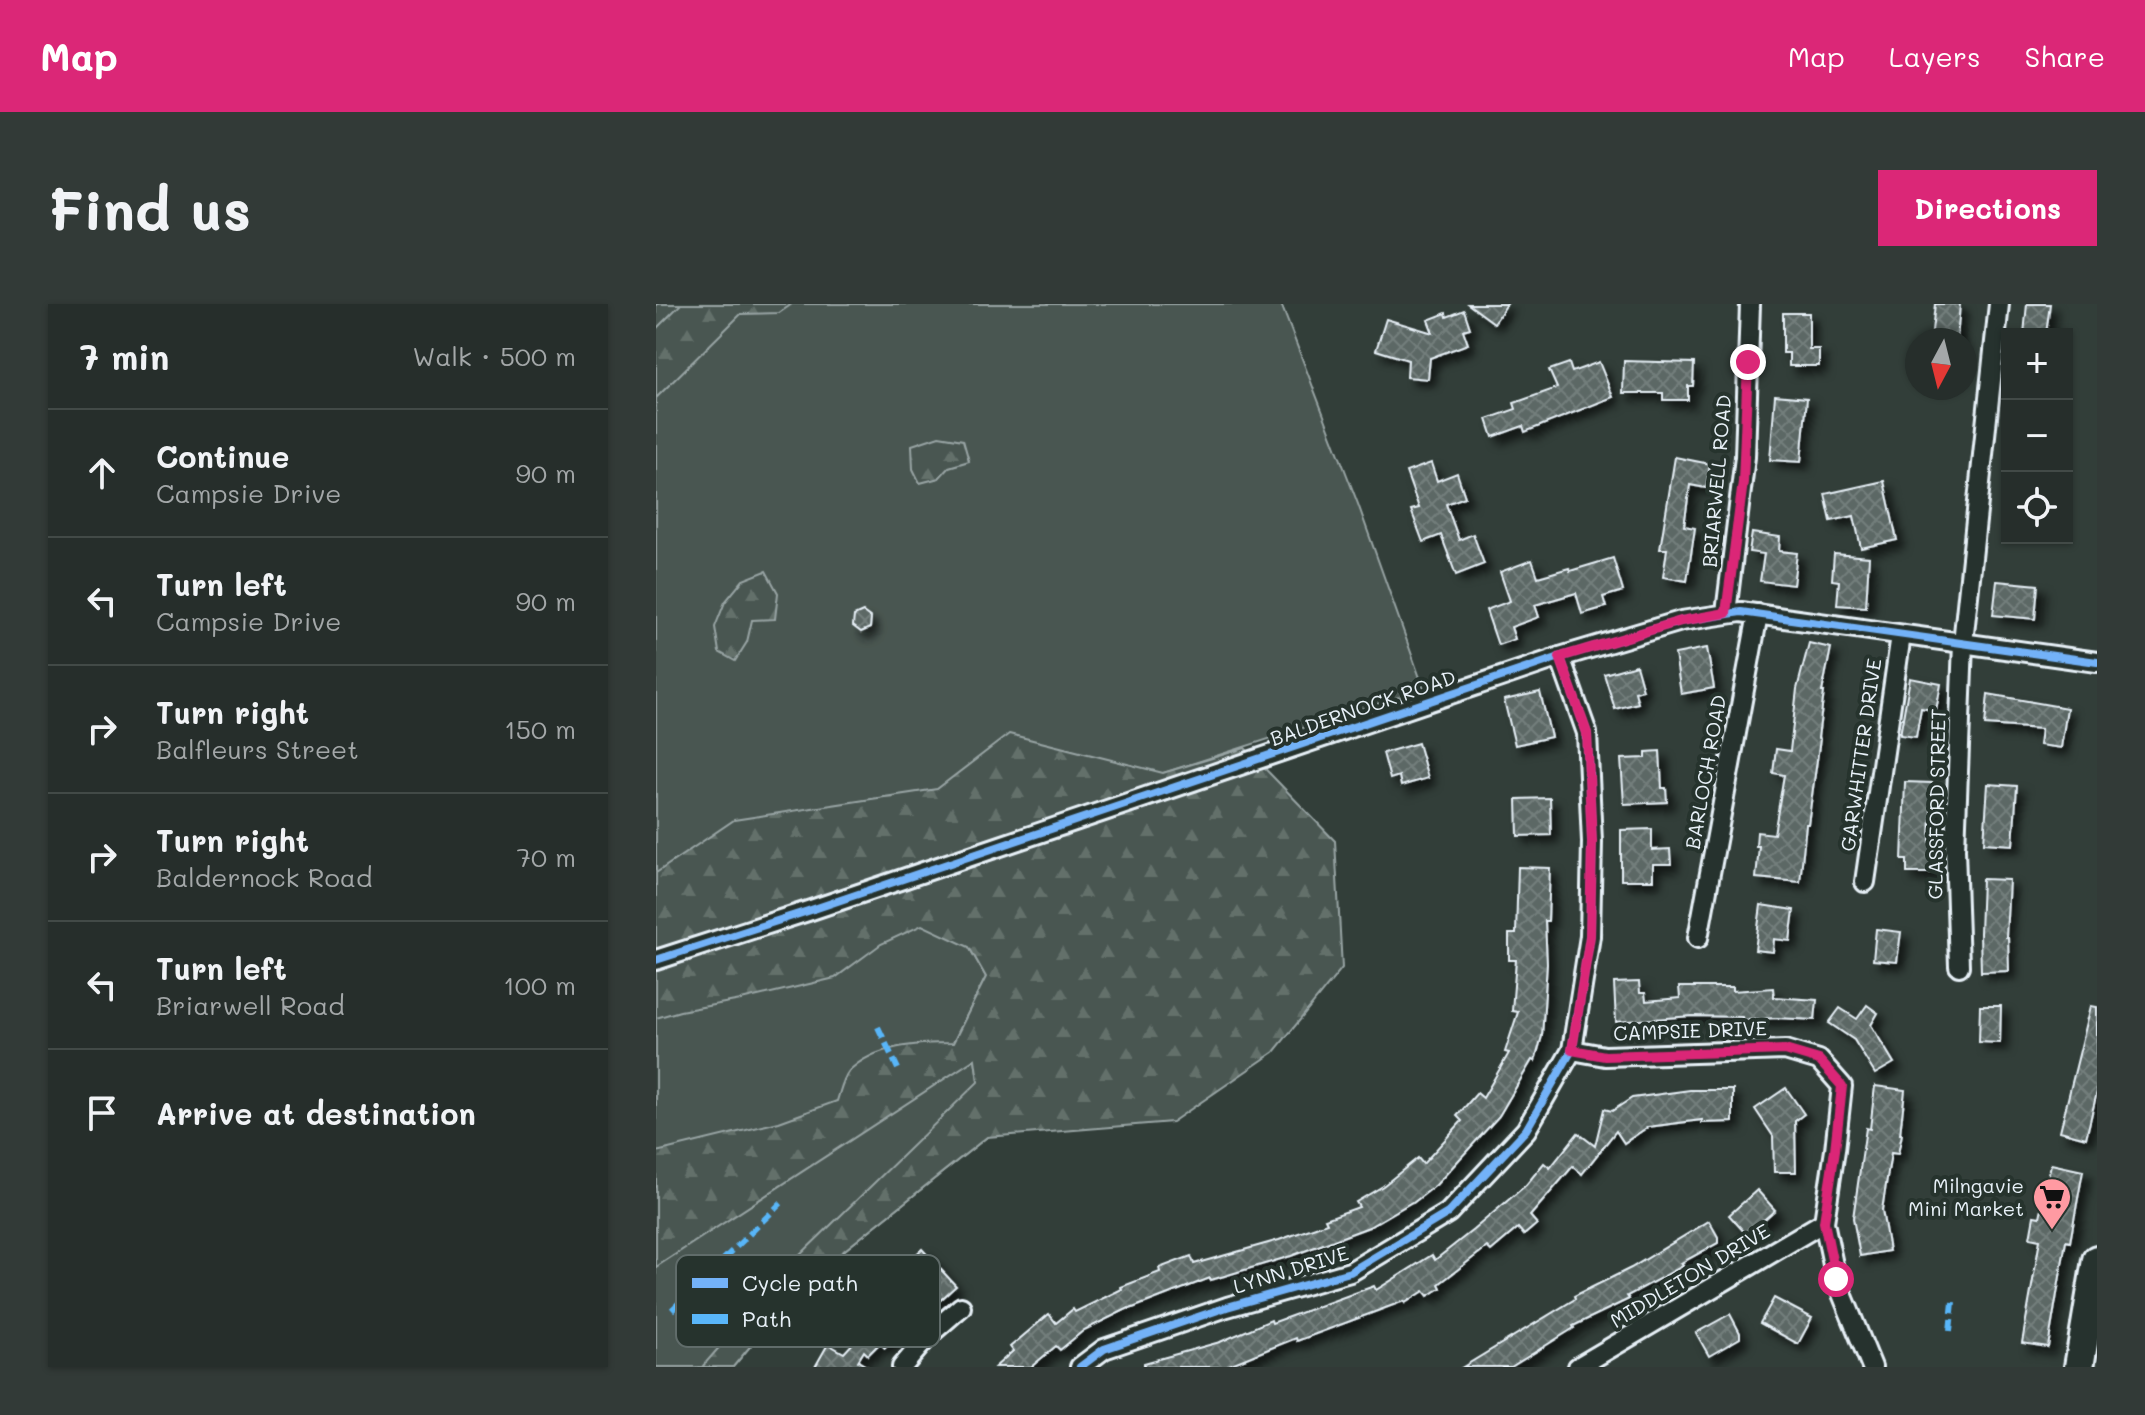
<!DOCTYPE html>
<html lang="en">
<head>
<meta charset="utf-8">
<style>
	body { margin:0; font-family:Mali,sans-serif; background:#323a37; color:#f1f3f6 }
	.controls { position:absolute; right:24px; top:24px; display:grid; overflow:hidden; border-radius:0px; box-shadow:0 2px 6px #0004 }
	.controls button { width:72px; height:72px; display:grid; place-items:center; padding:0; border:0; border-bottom:2px solid #424a47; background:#262e2b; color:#f1f3f6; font:40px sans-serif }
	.compass { position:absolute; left:1249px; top:24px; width:72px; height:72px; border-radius:50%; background:#262e2b; box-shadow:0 2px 6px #0004; rotate:187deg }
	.stop { position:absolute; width:24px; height:24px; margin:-18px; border:6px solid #db2777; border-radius:50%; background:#fff }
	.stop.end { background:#db2777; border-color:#fff; box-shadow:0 2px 8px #0008 }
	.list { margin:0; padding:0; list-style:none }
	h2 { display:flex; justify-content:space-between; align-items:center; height:104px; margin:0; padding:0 32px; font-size:34px }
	h2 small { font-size:26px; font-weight:400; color:#a4a8a9 }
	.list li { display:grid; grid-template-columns:52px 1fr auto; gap:24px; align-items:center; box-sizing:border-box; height:128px; padding:0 32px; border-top:2px solid #424a47 }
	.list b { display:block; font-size:30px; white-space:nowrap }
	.list p { margin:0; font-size:26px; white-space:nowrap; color:#a4a8a9 }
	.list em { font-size:26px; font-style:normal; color:#a4a8a9 }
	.icon { flex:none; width:44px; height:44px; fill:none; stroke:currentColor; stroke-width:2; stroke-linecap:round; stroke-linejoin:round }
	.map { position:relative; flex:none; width:1441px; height:1063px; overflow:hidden; border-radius:0px }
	header { display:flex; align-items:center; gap:48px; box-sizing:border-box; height:112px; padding:0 40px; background:#db2777; color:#fff }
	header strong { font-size:38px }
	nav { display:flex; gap:44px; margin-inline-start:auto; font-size:28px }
	.intro { display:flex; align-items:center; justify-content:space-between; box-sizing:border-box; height:192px; padding:0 48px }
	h1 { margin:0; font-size:56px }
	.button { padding:20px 36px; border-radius:0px; background:#db2777; color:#fff; font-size:28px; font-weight:700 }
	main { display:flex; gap:48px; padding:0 48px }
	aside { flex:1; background:#262e2b; border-radius:0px; box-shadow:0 2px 6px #0004 }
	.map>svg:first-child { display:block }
</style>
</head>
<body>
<header>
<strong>Map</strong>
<nav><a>Map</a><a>Layers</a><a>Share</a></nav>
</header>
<div class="intro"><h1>Find us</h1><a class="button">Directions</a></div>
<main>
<aside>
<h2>7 min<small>Walk · 500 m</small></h2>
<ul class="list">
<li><svg class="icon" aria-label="ahead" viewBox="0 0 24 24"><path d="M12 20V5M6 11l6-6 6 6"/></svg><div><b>Continue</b><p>Campsie Drive</p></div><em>90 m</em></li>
<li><svg class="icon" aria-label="left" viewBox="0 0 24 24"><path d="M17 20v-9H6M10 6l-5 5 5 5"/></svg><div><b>Turn left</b><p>Campsie Drive</p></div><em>90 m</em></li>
<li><svg class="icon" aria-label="right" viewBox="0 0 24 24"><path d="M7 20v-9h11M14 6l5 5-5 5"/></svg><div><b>Turn right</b><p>Balfleurs Street</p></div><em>150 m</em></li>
<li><svg class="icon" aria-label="right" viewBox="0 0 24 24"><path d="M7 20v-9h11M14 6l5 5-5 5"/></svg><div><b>Turn right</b><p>Baldernock Road</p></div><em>70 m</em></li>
<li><svg class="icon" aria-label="left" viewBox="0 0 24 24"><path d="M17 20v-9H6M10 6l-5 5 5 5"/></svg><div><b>Turn left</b><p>Briarwell Road</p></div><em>100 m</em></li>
<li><svg class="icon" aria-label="arrive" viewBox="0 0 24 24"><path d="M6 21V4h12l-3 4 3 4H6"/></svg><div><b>Arrive at destination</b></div></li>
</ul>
</aside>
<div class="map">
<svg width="1441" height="1063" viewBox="0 0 1441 1063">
	<defs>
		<pattern id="forest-firs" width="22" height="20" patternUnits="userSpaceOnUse" patternTransform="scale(2)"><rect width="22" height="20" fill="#495651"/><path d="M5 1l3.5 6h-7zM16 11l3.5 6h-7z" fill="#636f6b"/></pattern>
		<pattern id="building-cross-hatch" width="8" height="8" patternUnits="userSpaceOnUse" patternTransform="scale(2)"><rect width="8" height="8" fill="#5c6865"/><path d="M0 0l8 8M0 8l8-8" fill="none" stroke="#737e7c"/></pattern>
		<filter id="shadow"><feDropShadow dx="7" dy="7" stdDeviation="4" flood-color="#0009"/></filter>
	</defs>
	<rect width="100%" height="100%" fill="#323e39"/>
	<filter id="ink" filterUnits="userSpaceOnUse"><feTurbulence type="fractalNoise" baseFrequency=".0125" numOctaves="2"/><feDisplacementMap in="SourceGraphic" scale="16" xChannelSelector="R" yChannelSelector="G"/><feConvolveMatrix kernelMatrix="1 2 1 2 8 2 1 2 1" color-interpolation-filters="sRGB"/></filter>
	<g filter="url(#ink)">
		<path fill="#495651" stroke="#98a4a4" stroke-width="2" d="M0 0H625L702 200 768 385 473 480 313 643 330 673 297 739 319 755 331 833 146 980 77 1063H0Z"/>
		<g fill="url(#forest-firs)" stroke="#98a4a4" stroke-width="2">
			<path d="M25 0H136L123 9 85 10 0 94V25Z"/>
			<path d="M283 132 307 136 313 157 293 163 283 174 264 179 257 165 256 141Z"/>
			<path d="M110 267 122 289 119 315 96 316 91 338 79 357 63 348 59 323 69 298 87 276Z"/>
			<path d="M353 430 507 469 589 444 679 537 686 664 618 748 516 818 331 833 146 980 77 1063H46L141 954 322 778 319 755 0 963V848L123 818 181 797C184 788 187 774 193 767 219 741 262 739 297 739L330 673 313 643 266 621 225 640 179 674 85 696 24 707 0 714V569L78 516 281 485Z"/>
		</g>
		<g fill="url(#building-cross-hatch)" stroke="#e8f1f8" stroke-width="2" filter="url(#shadow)">
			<path d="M812 0H851L838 19Z"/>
			<path d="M1279 0H1304L1301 36H1275Z"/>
			<path d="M1371 0H1394L1390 30H1368Z"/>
			<path d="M808 6 814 24 807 26 812 40 774 54 772 75 751 73 752 56 720 46 730 15 777 29 772 16 790 9 791 13Z"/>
			<path d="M1127 9H1153V45H1163V62H1133V49H1127Z"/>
			<path d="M968 57 1038 59 1037 82H1032V96H1007V89H967Z"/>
			<path d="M943 58 957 93 869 128 867 122 837 133 831 115 860 105 858 99 901 84 893 66 913 59 916 68Z"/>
			<path d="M1119 91 1151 94 1145 158 1114 156Z"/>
			<path d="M1019 153 1054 160 1050 184 1034 181 1028 222 1039 224 1031 277 1007 273 1011 245H1004Z"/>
			<path d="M775 159 781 177 801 169 809 193 790 200 803 236 817 230 828 260 800 271 785 231 767 238 755 206 763 204 750 168Z"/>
			<path d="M1228 177 1241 236 1205 244 1198 212 1175 217 1169 190Z"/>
			<path d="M1096 229 1124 233 1123 247 1141 249 1137 281 1104 277 1108 250 1093 248Z"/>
			<path d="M1178 250 1213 253 1210 303 1181 301 1183 277 1176 276Z"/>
			<path d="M957 254 967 287 947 293 950 303 926 310 920 289 879 301 883 313 855 323 859 335 842 341 830 306 854 297 844 268 876 256 882 273 913 264 914 267Z"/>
			<path d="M1341 277 1382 281 1379 315 1337 311Z"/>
			<path d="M207 308 215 314 214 324 205 328 197 322 198 312Z"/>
			<path d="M1153 339 1175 344 1166 388H1168L1162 434 1164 435 1152 520H1150L1144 578 1100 574 1103 542H1100L1101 528 1118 530 1128 471 1117 469 1120 445 1134 447 1141 385Z"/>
			<path d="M1051 344 1058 384 1025 390 1019 350Z"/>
			<path d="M980 361 987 386 979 388 982 399 959 405 948 370Z"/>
			<path d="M1254 374 1285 380 1280 407 1265 404 1260 433 1244 431Z"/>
			<path d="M884 388 895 433 859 441 848 396Z"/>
			<path d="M1332 390 1411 404 1405 444 1383 441 1385 425 1329 421Z"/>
			<path d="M762 439 772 474 745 482 743 472 734 475 727 449Z"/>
			<path d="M1004 447 1006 484H1010L1011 498 968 500 965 455 990 454V448Z"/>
			<path d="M1249 478 1276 479 1274 539H1277V569H1251V556H1246Z"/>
			<path d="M1332 480 1361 482 1357 541 1328 539Z"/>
			<path d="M894 494 895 531 862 532 861 495Z"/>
			<path d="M996 525V546L1014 545 1015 560H997V576H965V526Z"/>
			<path d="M862 563 894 564 892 617H889L891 660 886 732 879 757 876 756 843 812 780 881 757 899 756 898 713 923 635 952 555 976 554 974 474 1005 473 1004 428 1026 404 1046 400 1042 375 1063H339L357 1047 354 1043 393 1010 400 1019 417 1005 419 1008 466 985 465 983 504 968 503 964 535 952 538 960 623 936 671 919 669 915 703 903 700 898 727 882 762 854 767 860 806 817 801 812 821 789 827 794 853 749 849 748 862 708 856 707 860 656H853V630H860Z"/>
			<path d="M1326 575 1353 576 1350 633H1352L1353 667 1325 668 1324 629Z"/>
			<path d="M1105 601 1138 606 1134 637 1118 635 1117 648 1099 646Z"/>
			<path d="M1220 625 1245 628 1241 658 1217 656Z"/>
			<path d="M983 678 984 689H989L990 697 1024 694 1023 683H1077V687L1117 684 1118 693 1161 696 1159 716 1121 714 1087 716 1086 713 1036 712 960 718 958 679Z"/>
			<path d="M1211 701 1222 709 1215 721 1238 759 1219 770 1198 736 1173 719 1184 704 1201 715Z"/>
			<path d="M1324 702H1345L1344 739 1323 738Z"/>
			<path d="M1435 702 1441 703V788L1430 834 1404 827Z"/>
			<path d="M1219 782 1249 786 1244 830H1246L1242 850 1235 849 1226 906 1233 947 1204 952 1197 914 1210 824 1214 825Z"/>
			<path d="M1130 784 1148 810 1139 817 1140 868H1118L1117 832 1099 805Z"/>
			<path d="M1034 786H1077V818L1046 819V816L992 823 968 839 960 827 926 870 917 862 874 912 881 920 868 931 862 924 835 947 831 943 783 980 785 984 772 992 768 987 749 999 748 997 641 1037 640 1034 568 1063H488V1059L564 1038 615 1016 616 1019 718 982 720 986 776 951 779 956 817 926 870 881 888 859 894 864 922 829 939 842 948 805 956 807 976 794Z"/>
			<path d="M1395 860 1427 867 1414 938 1410 937 1392 1043 1366 1039 1384 936 1374 934 1378 912 1384 913Z"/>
			<path d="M1101 886 1119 906 1091 931 1073 911Z"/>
			<path d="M1053 917 1062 933V939L1025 959 1027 962 971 992 973 995 917 1022 918 1024 855 1063H807L919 995 918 992 975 964Z"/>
			<path d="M266 945 300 982 279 1001 245 964Z"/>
			<path d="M1118 994 1156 1014 1142 1040 1104 1019Z"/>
			<path d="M223 1001 247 1025 229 1044 224 1039 212 1051 208 1047 202 1057 212 1063H159L172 1040 188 1049 210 1025 205 1020Z"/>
			<path d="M1074 1010 1084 1029V1034L1053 1052 1040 1029Z"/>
		</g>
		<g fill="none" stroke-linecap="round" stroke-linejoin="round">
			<defs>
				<g id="street">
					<path d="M1070 309 1089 153 1094 0"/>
					<path d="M1209 578 1245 331"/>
					<path d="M1042 634 1102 310"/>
					<path d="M0 656 155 606 904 353 1025 317 1085 308 1441 358"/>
					<path d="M1303 662 1299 545 1307 339 1343 0"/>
					<path d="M916 746 949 752 1129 746 1163 756 1186 782 1179 846 1168 918 1180 975 1216 1063"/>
					<path d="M246 1063 274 1030 305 1003"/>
					<path d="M424 1063 448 1045 571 1003 694 968 792 909 870 826 916 746 934 632 936 538 931 429 904 353"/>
					<path d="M922 1063 1168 918"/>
				</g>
				<path id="primary" d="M1423 1063 1441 956"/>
			</defs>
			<use href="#street" stroke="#e8f1f8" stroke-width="24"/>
			<use href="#primary" stroke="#e8f1f8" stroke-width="34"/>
			<use href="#street" stroke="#26332d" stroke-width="18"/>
			<use href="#primary" stroke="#26332d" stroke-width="28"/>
			<g stroke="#59b6f9" stroke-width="6" stroke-dasharray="12 6" stroke-linecap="butt">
				<path d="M222 723 242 765"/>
				<path d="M1183 982 1199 979"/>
				<path d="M16 1006 125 899"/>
				<path d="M1294 1027 1297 998"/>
			</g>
			<defs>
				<g id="cycleway">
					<path d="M0 656 155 606 904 353 1025 317 1085 308 1441 358"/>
					<path d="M424 1063 448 1045 571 1003 694 968 792 909 870 826 916 746 934 632 936 538 931 429 904 353"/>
				</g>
			</defs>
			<use href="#cycleway" stroke="#26332d" stroke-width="13"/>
			<use href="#cycleway" stroke="#73b2f8" stroke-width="8"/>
		</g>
	</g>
	<g fill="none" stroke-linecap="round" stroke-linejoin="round" filter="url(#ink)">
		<path stroke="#db2777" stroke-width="10" d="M1092 58 1087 178 1070 309 1025 317 904 353 931 429 936 538 934 632 916 746 949 752 1129 746 1163 756 1186 782 1179 846 1168 918 1180 975"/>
	</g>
	<defs>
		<symbol id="supermarket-pin" viewBox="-11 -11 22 30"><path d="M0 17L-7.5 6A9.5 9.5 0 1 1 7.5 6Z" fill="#ff9aa2" stroke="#26332d"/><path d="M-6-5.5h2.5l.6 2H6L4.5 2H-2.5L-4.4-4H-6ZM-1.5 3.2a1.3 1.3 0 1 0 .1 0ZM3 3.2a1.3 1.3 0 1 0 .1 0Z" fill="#111"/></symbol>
	</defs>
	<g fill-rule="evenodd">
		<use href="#supermarket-pin" x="1374" y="871" width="44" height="60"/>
	</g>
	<g text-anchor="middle" stroke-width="8" stroke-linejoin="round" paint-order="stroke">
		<g font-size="20" fill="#e8f1f8" stroke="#26332d">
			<text transform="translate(1061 177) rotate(-85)" y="7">BRIARWELL ROAD</text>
			<text transform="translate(707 404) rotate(-19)" y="7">BALDERNOCK ROAD</text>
			<text transform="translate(1205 451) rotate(-82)" y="7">GARWHITTER DRIVE</text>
			<text transform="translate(1050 468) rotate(-80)" y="7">BARLOCH ROAD</text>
			<text transform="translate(1281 500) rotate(-89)" y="7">GLASSFORD STREET</text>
			<text transform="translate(1034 727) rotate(-2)" y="7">CAMPSIE DRIVE</text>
			<text transform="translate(635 966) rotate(-17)" y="7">LYNN DRIVE</text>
			<text transform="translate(1034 972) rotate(-31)" y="7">MIDDLETON DRIVE</text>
		</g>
		<g font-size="20" fill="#e8f1f8" stroke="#26332d" text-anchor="end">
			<text x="1368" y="889">Milngavie<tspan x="1368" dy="23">Mini Market</tspan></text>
		</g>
	</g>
	<rect x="20" y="951" width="264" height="92" rx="12" fill="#26332d" stroke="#606c6a" stroke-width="2"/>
	<rect x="36" y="974" width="36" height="10" fill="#73b2f8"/>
	<rect x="36" y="1010" width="36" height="10" fill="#59b6f9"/>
	<g font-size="22" fill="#e8f1f8">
		<text x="86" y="987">Cycle path</text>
		<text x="86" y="1023">Path</text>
	</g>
</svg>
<div class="controls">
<button>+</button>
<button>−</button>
<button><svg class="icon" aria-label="locate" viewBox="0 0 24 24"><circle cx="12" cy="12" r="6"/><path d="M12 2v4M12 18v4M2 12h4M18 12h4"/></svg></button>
</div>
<svg class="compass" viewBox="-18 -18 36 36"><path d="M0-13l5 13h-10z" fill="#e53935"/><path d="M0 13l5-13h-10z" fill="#a4a8a9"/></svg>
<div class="stop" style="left:1180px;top:975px"></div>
<div class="stop end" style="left:1092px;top:58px"></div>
</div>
</main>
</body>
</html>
